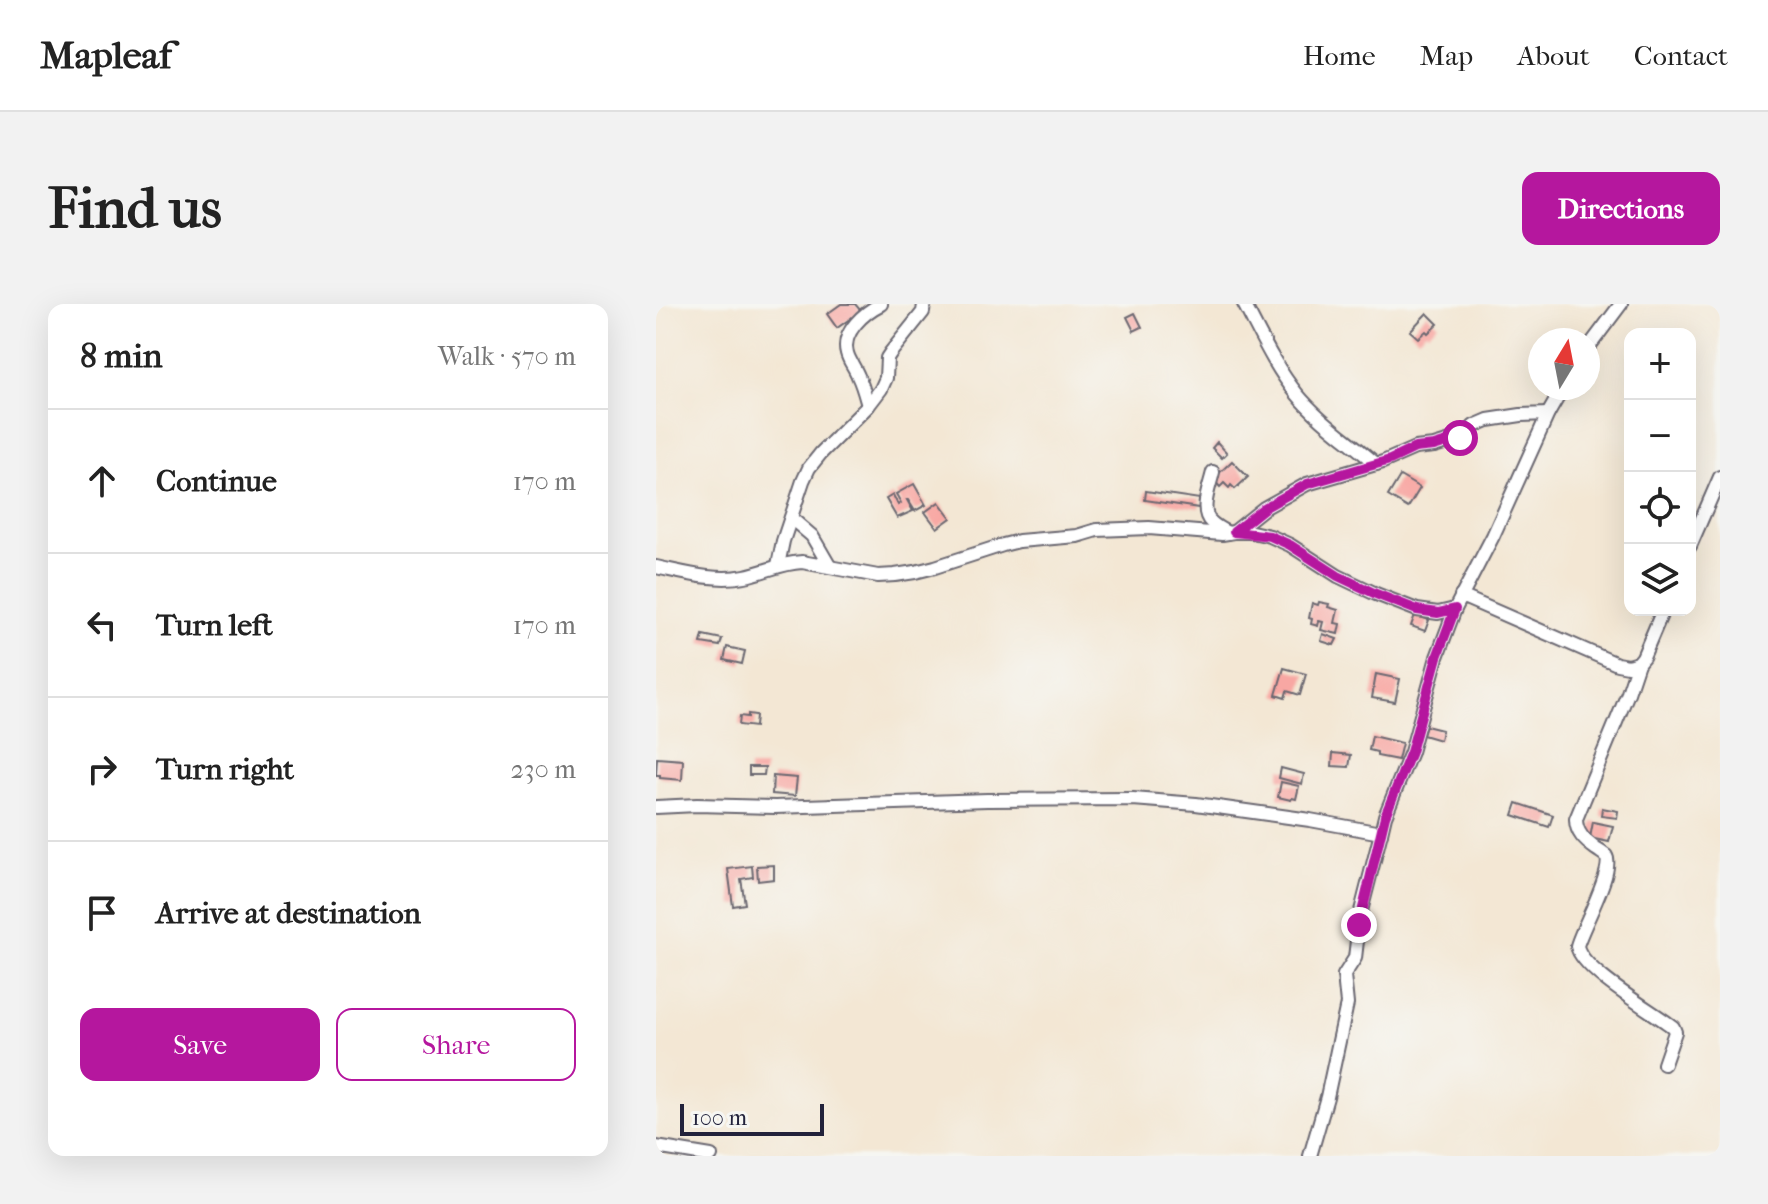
<!DOCTYPE html>
<html lang="en">
<head>
<meta charset="utf-8">
<style>
	body { margin:0; font-family:"IM FELL French Canon",serif; background:#f2f2f2; color:#222 }
	.controls { position:absolute; right:24px; top:24px; display:grid; overflow:hidden; border-radius:16px; box-shadow:0 8px 32px #0002 }
	.controls button { width:72px; height:72px; display:grid; place-items:center; padding:0; border:0; border-bottom:2px solid #e0e0e0; background:#fff; color:#222; font:40px sans-serif }
	.compass { position:absolute; left:872px; top:24px; width:72px; height:72px; border-radius:50%; background:#fff; box-shadow:0 8px 32px #0002; rotate:10deg }
	.scale { position:absolute; left:24px; bottom:20px; width:144px; box-sizing:border-box; padding-left:8px; border:4px solid #22223b; border-top:0; font-size:22px; line-height:28px; white-space:nowrap; color:#22223b; -webkit-text-stroke:6px #f6f6f2; paint-order:stroke }
	.stop { position:absolute; width:24px; height:24px; margin:-18px; border:6px solid #b5179e; border-radius:50%; background:#fff }
	.stop.end { background:#b5179e; border-color:#fff; box-shadow:0 2px 8px #0008 }
	.list { margin:0; padding:0; list-style:none }
	h2 { display:flex; justify-content:space-between; align-items:center; height:104px; margin:0; padding:0 32px; font-size:34px }
	h2 small { font-size:26px; font-weight:400; color:#767676 }
	.list li { display:grid; grid-template-columns:52px 1fr auto; gap:24px; align-items:center; box-sizing:border-box; height:144px; padding:0 32px; border-top:2px solid #e0e0e0 }
	.list b { display:block; font-size:30px; white-space:nowrap }
	.list em { font-size:26px; font-style:normal; color:#767676 }
	.actions { display:flex; gap:16px; padding:24px 32px }
	.actions a { flex:1; padding:18px 0; border:2px solid #b5179e; border-radius:16px; text-align:center; font-size:28px; color:#b5179e }
	.actions .main { background:#b5179e; color:#fff }
	.icon { flex:none; width:44px; height:44px; fill:none; stroke:currentColor; stroke-width:2; stroke-linecap:round; stroke-linejoin:round }
	.map { position:relative; flex:none; width:1064px; height:852px; overflow:hidden; border-radius:16px }
	header { display:flex; align-items:center; gap:48px; box-sizing:border-box; height:112px; padding:0 40px; background:#fff; border-bottom:2px solid #e0e0e0 }
	header strong { font-size:38px }
	nav { display:flex; gap:44px; margin-inline-start:auto; font-size:28px }
	.intro { display:flex; align-items:center; justify-content:space-between; box-sizing:border-box; height:192px; padding:0 48px }
	h1 { margin:0; font-size:56px }
	.button { padding:20px 36px; border-radius:16px; background:#b5179e; color:#fff; font-size:28px; font-weight:700 }
	main { display:flex; gap:48px; padding:0 48px }
	aside { flex:1; background:#fff; border-radius:16px; box-shadow:0 8px 32px #0002 }
	.map>svg:first-child { display:block }
</style>
</head>
<body>
<header>
<strong>Mapleaf</strong>
<nav><a>Home</a><a>Map</a><a>About</a><a>Contact</a></nav>
</header>
<div class="intro"><h1>Find us</h1><a class="button">Directions</a></div>
<main>
<aside>
<h2>8 min<small>Walk · 570 m</small></h2>
<ul class="list">
<li><svg class="icon" aria-label="ahead" viewBox="0 0 24 24"><path d="M12 20V5M6 11l6-6 6 6"/></svg><div><b>Continue</b></div><em>170 m</em></li>
<li><svg class="icon" aria-label="left" viewBox="0 0 24 24"><path d="M17 20v-9H6M10 6l-5 5 5 5"/></svg><div><b>Turn left</b></div><em>170 m</em></li>
<li><svg class="icon" aria-label="right" viewBox="0 0 24 24"><path d="M7 20v-9h11M14 6l5 5-5 5"/></svg><div><b>Turn right</b></div><em>230 m</em></li>
<li><svg class="icon" aria-label="arrive" viewBox="0 0 24 24"><path d="M6 21V4h12l-3 4 3 4H6"/></svg><div><b>Arrive at destination</b></div></li>
</ul>
<div class="actions"><a class="main">Save</a><a>Share</a></div>
</aside>
<div class="map">
<svg width="1064" height="852" viewBox="0 0 1064 852">
	<rect width="100%" height="100%" fill="#f6f6f2"/>
	<filter id="ink" filterUnits="userSpaceOnUse"><feTurbulence type="fractalNoise" baseFrequency=".0125" numOctaves="2"/><feDisplacementMap in="SourceGraphic" scale="16" xChannelSelector="R" yChannelSelector="G"/><feConvolveMatrix kernelMatrix="1 2 1 2 8 2 1 2 1" color-interpolation-filters="sRGB"/></filter>
	<filter id="wash" filterUnits="userSpaceOnUse"><feTurbulence type="fractalNoise" baseFrequency=".006" numOctaves="4" result="noise"/><feDisplacementMap in="SourceGraphic" scale="32" xChannelSelector="R" yChannelSelector="G"/><feGaussianBlur stdDeviation="1.8" result="paint"/><feColorMatrix in="noise" values="0 0 0 0 0 0 0 0 0 0 0 0 0 0 0 0 0 1.4 0 .05"/><feComposite in="paint" operator="in"/></filter>
	<g filter="url(#wash)">
		<rect width="100%" height="100%" fill="#f3e7d4"/>
		<g id="blocks">
			<g fill="#f8a7a3">
				<path d="M185 0H199L205 7 181 24 171 10Z"/>
				<path d="M479 9 486 23 478 27 471 13Z"/>
				<path d="M771 9 782 20 772 29 770 27 762 34 754 27Z"/>
				<path d="M561 138 571 149 566 154 556 144Z"/>
				<path d="M576 157 592 173 579 185 575 181 573 184 568 179 564 183 557 175Z"/>
				<path d="M744 172 764 184 752 204 732 192Z"/>
				<path d="M258 180 270 201 259 207 252 196H251L257 207 241 214 230 195 237 191 242 201 245 199 240 190Z"/>
				<path d="M490 187 544 195 543 204 489 196Z"/>
				<path d="M283 198 295 214 281 224 269 208Z"/>
				<path d="M663 298 673 300 672 303 682 306 679 319 684 320 682 330 665 326 667 318 663 317 662 322 655 320 656 315 653 314 656 299 662 301Z"/>
				<path d="M759 311 773 316 769 327 755 322Z"/>
				<path d="M667 330 681 335 678 341 665 337Z"/>
				<path d="M47 331 66 335 64 342 45 339Z"/>
				<path d="M71 343 89 347 86 360 68 356Z"/>
				<path d="M628 364 650 370 644 391 631 387 629 394 620 391Z"/>
				<path d="M720 370 744 375 739 398 716 394Z"/>
				<path d="M92 410 100 411 99 423 83 421 84 412 92 413Z"/>
				<path d="M770 422 786 426 784 436 767 431Z"/>
				<path d="M716 432 746 439 742 456 721 452V448L713 446Z"/>
				<path d="M677 449 695 451 693 463 676 462Z"/>
				<path d="M1 454 27 456 26 476 4 474V471H0Z"/>
				<path d="M93 463H109L108 471H93Z"/>
				<path d="M625 464 648 470 646 480 623 474Z"/>
				<path d="M117 472 141 474 139 492 116 490Z"/>
				<path d="M625 478 643 482 640 495 636 494 635 496 622 493Z"/>
				<path d="M861 499 897 511 893 523 857 511Z"/>
				<path d="M946 504 962 507 961 514 945 512Z"/>
				<path d="M937 518 957 522 953 538 934 534Z"/>
				<path d="M118 561V575L102 577 101 562Z"/>
				<path d="M96 562 97 573 85 575 89 600 77 602 72 565Z"/>
			</g>
		</g>
	</g>
	<g filter="url(#ink)">
		<use href="#blocks" fill-opacity="0" stroke="#6b6771" stroke-width="2"/>
		<g fill="none" stroke-linecap="round" stroke-linejoin="round">
			<defs>
				<g id="minor">
					<path d="M588 0C604 30 619 63 641 90 663 117 694 137 720 160"/>
					<path d="M932 44 965 0"/>
					<path d="M212 102C209 91 207 82 202 72 199 64 193 57 191 49 185 28 209 8 225 0"/>
					<path d="M557 168C554 182 543 207 555 218 560 223 566 226 572 229"/>
					<path d="M135 214 156 232 174 263"/>
					<path d="M578 228 608 204 651 180 727 158 759 144 778 142 808 133 818 122 832 116 865 111 892 110"/>
					<path d="M1034 242 1064 173"/>
					<path d="M122 261 127 237 147 177 153 164 165 149 212 102 225 85 230 74 231 54 235 48 267 8 268 0"/>
					<path d="M0 263C29 269 60 278 89 272 109 268 125 259 146 258L222 272 239 271 259 268 279 263 347 241 363 237 421 232 441 226 493 224 566 230 578 228H596L614 232 634 241 682 272 720 290 761 306 782 309 799 305"/>
					<path d="M805 292 961 360 972 362 982 359 987 353 1007 306"/>
					<path d="M982 359 972 389 920 515C920 529 929 537 940 545 942 546 949 551 950 552 959 566 925 625 921 642 926 667 995 706 1017 723L1019 728 1008 760"/>
					<path d="M0 503 41 501 119 503 331 496 477 495 540 500 654 516 725 529"/>
					<path d="M0 843 55 852"/>
					<path d="M654 852 671 793 691 700 688 671 699 654 704 611 725 529 729 512 755 448 781 353 799 305 837 232 892 110 907 84"/>
				</g>
			</defs>
			<use href="#minor" stroke="#6b6771" stroke-width="16"/>
			<use href="#minor" stroke="#fff" stroke-width="12"/>
		</g>
	</g>
	<g fill="none" stroke-linecap="round" stroke-linejoin="round" filter="url(#ink)">
		<path stroke="#b5179e" stroke-width="10" d="M703 621 729 512 755 448 781 353 799 305 782 309 761 306 720 290 682 272 634 241 614 232 578 228 608 204 651 180 734 156 759 144 778 142 804 134"/>
	</g>
</svg>
<div class="controls">
<button>+</button>
<button>−</button>
<button><svg class="icon" aria-label="locate" viewBox="0 0 24 24"><circle cx="12" cy="12" r="6"/><path d="M12 2v4M12 18v4M2 12h4M18 12h4"/></svg></button>
<button><svg class="icon" aria-label="layers" viewBox="0 0 24 24"><path d="M12 4l9 5-9 5-9-5zM3 14l9 5 9-5"/></svg></button>
</div>
<svg class="compass" viewBox="-18 -18 36 36"><path d="M0-13l5 13h-10z" fill="#e53935"/><path d="M0 13l5-13h-10z" fill="#767676"/></svg>
<div class="scale">100 m</div>
<div class="stop" style="left:804px;top:134px"></div>
<div class="stop end" style="left:703px;top:621px"></div>
</div>
</main>
</body>
</html>
